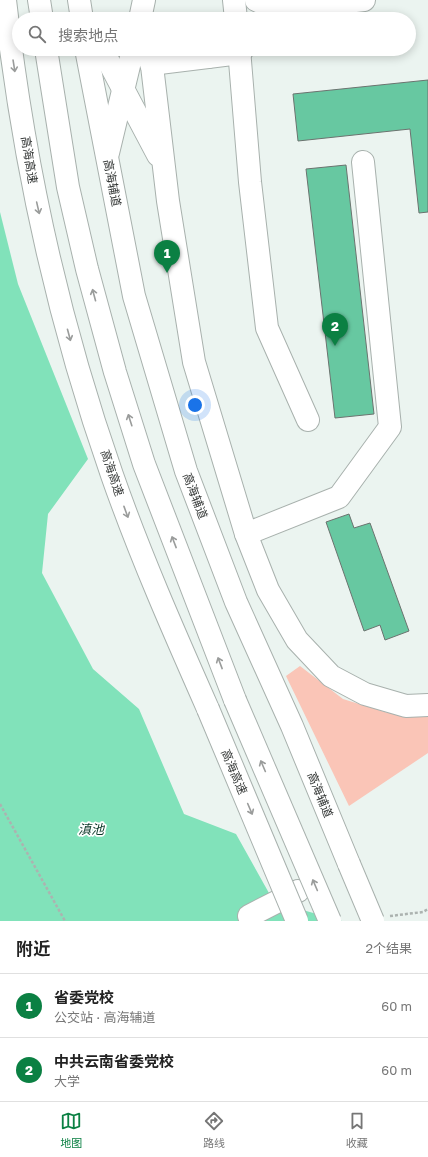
<!DOCTYPE html>
<html lang="zh">
<head>
<meta charset="utf-8">
<style>
	body { margin:0; font-family:"Golos Text","Noto Sans SC",sans-serif; background:#f2f2f2; color:#222 }
	.you { position:absolute; left:195px; top:405px; width:14px; height:14px; margin:-10px; border:3px solid #fff; border-radius:50%; background:#1a73e8; box-shadow:0 0 0 6px #1a73e833 }
	.badge { display:grid; place-items:center; width:26px; height:26px; border-radius:50%; background:#0b8043; color:#fff; font-size:13px; font-weight:700 }
	.pin { position:absolute; translate:-50% -33px; filter:drop-shadow(0 1px 2px #0008) }
	.pin::after { content:''; position:absolute; top:21px; width:14px; height:12px; background:inherit; clip-path:polygon(0 0,100% 0,50% 100%) }
	.list { margin:0; padding:0; list-style:none }
	h2 { display:flex; justify-content:space-between; align-items:center; height:52px; margin:0; padding:0 16px; font-size:17px }
	h2 small { font-size:13px; font-weight:400; color:#767676 }
	.list li { display:grid; grid-template-columns:26px 1fr auto; gap:12px; align-items:center; box-sizing:border-box; height:64px; padding:0 16px; border-top:1px solid #e0e0e0 }
	.list b { display:block; font-size:15px; white-space:nowrap }
	.list p { margin:0; font-size:13px; white-space:nowrap; color:#767676 }
	.list em { font-size:13px; font-style:normal; color:#767676 }
	.icon { flex:none; width:22px; height:22px; fill:none; stroke:currentColor; stroke-width:2; stroke-linecap:round; stroke-linejoin:round }
	.map { position:relative; flex:none; width:428px; height:921px; overflow:hidden }
	.search { position:absolute; background:#fff; box-shadow:0 2px 10px #0003; left:12px; right:12px; top:12px; height:44px; display:flex; align-items:center; gap:10px; box-sizing:border-box; padding:0 14px; border-radius:22px; color:#767676; font-size:15px }
	.sheet { height:180px; background:#fff }
	nav { display:flex; justify-content:space-around; align-items:center; box-sizing:border-box; height:56px; border-top:1px solid #e0e0e0; background:#fff; font-size:11px; color:#767676 }
	nav a { display:grid; justify-items:center; gap:2px }
	nav .on { color:#0b8043 }
	.map>svg:first-child { display:block }
</style>
</head>
<body>
<div class="map">
<svg width="428" height="921" viewBox="0 0 428 921">
	<rect width="100%" height="100%" fill="#ebf4f0"/>
	<path fill="#fac5b7" d="M300 666 343 699 388 713H428V753L349 806 286 676Z"/>
	<path fill="#81e2ba" d="M0 212 18 284 88 459 48 514 42 573 93 669 139 709 184 814 236 834 274 902 342 921H0Z"/>
	<g fill="#67c8a1" stroke="#6b736f">
		<path d="M428 80V212L419 213 410 129 298 141 293 94Z"/>
		<path d="M346 165 374 414 335 418 306 169Z"/>
		<path d="M349 514 354 528 370 523 409 631 385 640 380 625 364 631 326 522Z"/>
	</g>
	<g fill="none" stroke-linecap="round" stroke-linejoin="round">
		<defs>
			<g id="minor">
				<path d="M234 0 236 19"/>
				<path d="M256 0 277 10 364 0"/>
				<path d="M239 49 250 182 267 328 308 420"/>
				<path d="M208 57 240 53 243 49"/>
				<path d="M246 534 339 497 390 427 363 162"/>
				<path d="M251 921 249 916 298 891"/>
			</g>
			<g id="major">
				<path d="M79 0 82 19"/>
				<path d="M140 19 144 0"/>
				<path d="M86 49 134 296 186 471 236 602 292 726 349 864"/>
				<path d="M102 49 158 155"/>
				<path d="M150 49 168 201 194 362 246 534 268 590 297 640 331 676 365 694 406 706 428 705"/>
				<path d="M151 64 208 57"/>
				<path d="M108 153 133 49"/>
			</g>
			<g id="highway">
				<path d="M5 0C23 161 58 321 112 475 140 555 174 632 208 709"/>
				<path d="M39 0 42 19"/>
				<path d="M46 49 68 187 87 269 115 372 144 464 235 700"/>
			</g>
		</defs>
		<use href="#minor" stroke="#a8b1ad" stroke-width="24"/>
		<use href="#major" stroke="#a8b1ad" stroke-width="24"/>
		<use href="#highway" stroke="#a8b1ad" stroke-width="24"/>
		<g stroke="#acb3b0" stroke-width="2.5" stroke-dasharray="3 2" stroke-linecap="butt">
			<path d="M0 804 65 921"/>
			<path d="M390 916 423 912 428 909"/>
		</g>
		<use href="#minor" stroke="#fff" stroke-width="22"/>
		<use href="#major" stroke="#fff" stroke-width="22"/>
		<use href="#highway" stroke="#fff" stroke-width="22"/>
		<defs>
			<path id="major-bridge" d="M349 864 373 921"/>
			<g id="highway-bridge">
				<path d="M235 700 330 921"/>
				<path d="M208 709 297 921"/>
			</g>
		</defs>
		<use href="#major-bridge" stroke="#a8b1ad" stroke-width="24" stroke-linecap="butt"/>
		<use href="#highway-bridge" stroke="#a8b1ad" stroke-width="24" stroke-linecap="butt"/>
		<use href="#major-bridge" stroke="#fff" stroke-width="22"/>
		<use href="#highway-bridge" stroke="#fff" stroke-width="22"/>
	</g>
	<defs><path id="oneway-shaft" d="M-6 0H5M1.5-3L5.5 0L1.5 3" fill="none" stroke-width="1.6" stroke-linecap="round" stroke-linejoin="round"/></defs>
	<g stroke="#9a9c9b">
		<use href="#oneway-shaft" transform="translate(14 66) rotate(81)"/>
		<use href="#oneway-shaft" transform="translate(38 208) rotate(77)"/>
		<use href="#oneway-shaft" transform="translate(94 295) rotate(-105)"/>
		<use href="#oneway-shaft" transform="translate(69 335) rotate(75)"/>
		<use href="#oneway-shaft" transform="translate(130 420) rotate(-108)"/>
		<use href="#oneway-shaft" transform="translate(126 512) rotate(70)"/>
		<use href="#oneway-shaft" transform="translate(174 542) rotate(-111)"/>
		<use href="#oneway-shaft" transform="translate(220 663) rotate(-111)"/>
		<use href="#oneway-shaft" transform="translate(263 766) rotate(-113)"/>
		<use href="#oneway-shaft" transform="translate(250 809) rotate(67)"/>
		<use href="#oneway-shaft" transform="translate(315 885) rotate(-113)"/>
	</g>
	<g text-anchor="middle" stroke-width="3.5" stroke-linejoin="round" paint-order="stroke">
		<g font-size="12" fill="#353837" stroke="#fff">
			<text transform="translate(29 160) rotate(81)" y="4">高海高速</text>
			<text transform="translate(112 183) rotate(79)" y="4">高海辅道</text>
			<text transform="translate(112 473) rotate(71)" y="4">高海高速</text>
			<text transform="translate(195 496) rotate(69)" y="4">高海辅道</text>
			<text transform="translate(234 772) rotate(67)" y="4">高海高速</text>
			<text transform="translate(320 795) rotate(68)" y="4">高海辅道</text>
		</g>
		<g font-size="13" font-style="italic" fill="#093626" stroke="#fff">
			<text x="91" y="834">滇池</text>
		</g>
	</g>
</svg>
<div class="you"></div>
<div class="pin badge" style="left:167px;top:273px">1</div>
<div class="pin badge" style="left:335px;top:346px">2</div>
<div class="search"><svg class="icon" aria-label="search" viewBox="0 0 24 24"><circle cx="10" cy="10" r="6"/><path d="M15 15l6 6"/></svg>搜索地点</div>
</div>
<section class="sheet">
<h2>附近<small>2个结果</small></h2>
<ul class="list">
<li><span class="badge">1</span><div><b>省委党校</b><p>公交站 · 高海辅道</p></div><em>60 m</em></li>
<li><span class="badge">2</span><div><b>中共云南省委党校</b><p>大学</p></div><em>60 m</em></li>
</ul>
</section>
<nav>
<a class="on"><svg class="icon" aria-label="map" viewBox="0 0 24 24"><path d="M3 6l6-2 6 2 6-2v14l-6 2-6-2-6 2zM9 4v14M15 6v14"/></svg>地图</a>
<a><svg class="icon" aria-label="directions" viewBox="0 0 24 24"><path d="M12 3l9 9-9 9-9-9zM9 14v-3h6M13 9l2 2-2 2"/></svg>路线</a>
<a><svg class="icon" aria-label="saved" viewBox="0 0 24 24"><path d="M7 4h10v16l-5-4-5 4z"/></svg>收藏</a>
</nav>
</body>
</html>
